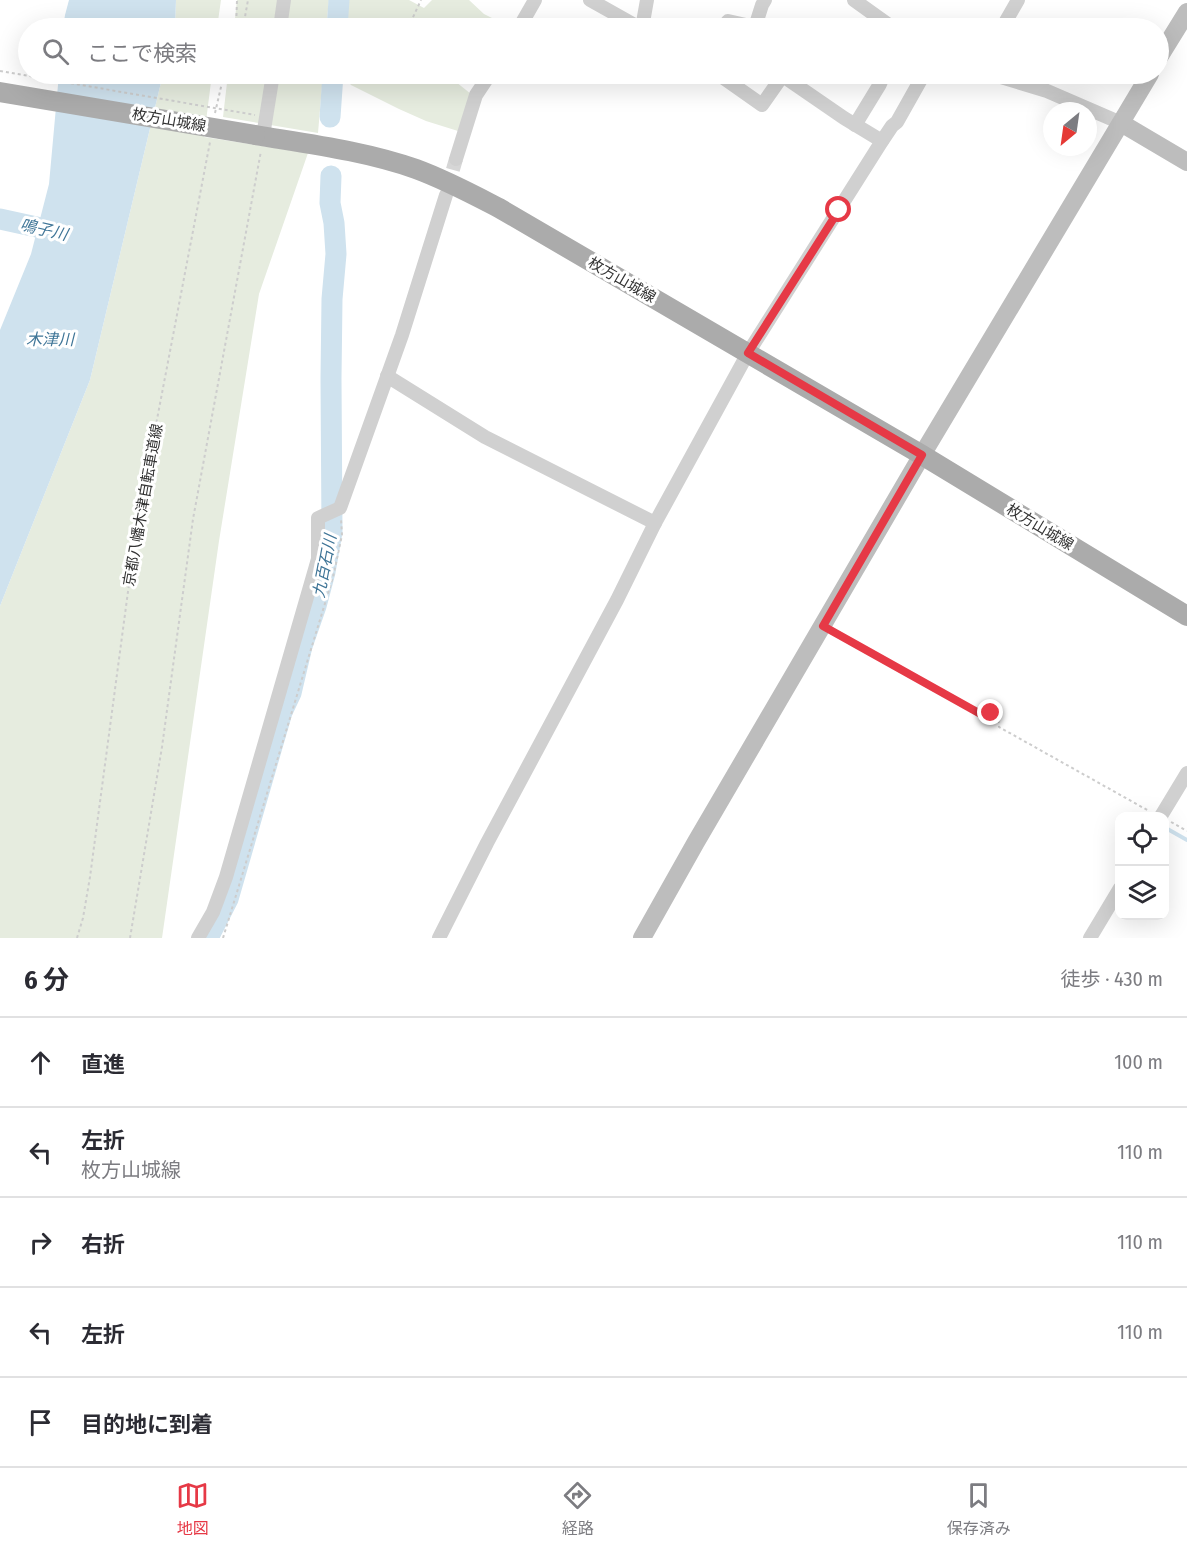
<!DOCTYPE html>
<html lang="ja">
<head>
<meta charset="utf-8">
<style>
	body { margin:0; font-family:"Fira Sans Condensed","Noto Sans JP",sans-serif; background:#f2f2f3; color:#2b2b33 }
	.controls { position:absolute; right:18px; bottom:18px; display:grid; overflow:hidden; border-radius:12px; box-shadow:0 6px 24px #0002 }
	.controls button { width:54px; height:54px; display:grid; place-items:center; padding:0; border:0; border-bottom:2px solid #e1e1e2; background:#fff; color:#2b2b33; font:30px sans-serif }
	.compass { position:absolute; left:1043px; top:102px; width:54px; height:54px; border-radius:50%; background:#fff; box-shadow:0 6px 24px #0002; rotate:209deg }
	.stop { position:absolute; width:18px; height:18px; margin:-14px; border:4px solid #e63946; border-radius:50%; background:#fff }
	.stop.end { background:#e63946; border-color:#fff; box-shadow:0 2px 6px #0008 }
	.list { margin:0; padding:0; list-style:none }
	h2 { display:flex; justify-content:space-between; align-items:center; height:78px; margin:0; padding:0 24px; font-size:26px }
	h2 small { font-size:20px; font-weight:400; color:#7c7c81 }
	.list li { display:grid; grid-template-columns:39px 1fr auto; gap:18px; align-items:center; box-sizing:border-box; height:90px; padding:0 24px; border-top:2px solid #e1e1e2 }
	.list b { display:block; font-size:22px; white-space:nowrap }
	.list p { margin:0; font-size:20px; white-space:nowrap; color:#7c7c81 }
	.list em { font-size:20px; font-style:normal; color:#7c7c81 }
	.icon { flex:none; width:33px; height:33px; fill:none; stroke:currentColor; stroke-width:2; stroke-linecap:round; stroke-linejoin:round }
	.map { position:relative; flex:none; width:1187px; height:938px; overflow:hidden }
	.search { position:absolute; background:#fff; box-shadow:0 6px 24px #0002; left:18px; right:18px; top:18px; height:66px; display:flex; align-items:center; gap:15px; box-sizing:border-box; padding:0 21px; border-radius:33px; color:#7c7c81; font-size:22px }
	.sheet { height:528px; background:#fff }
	nav { display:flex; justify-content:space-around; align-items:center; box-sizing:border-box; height:84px; border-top:2px solid #e1e1e2; background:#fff; font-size:16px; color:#7c7c81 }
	nav a { display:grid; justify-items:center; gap:3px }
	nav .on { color:#e63946 }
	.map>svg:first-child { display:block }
</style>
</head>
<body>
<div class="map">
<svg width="1187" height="938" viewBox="0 0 1187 938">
	<rect width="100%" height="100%" fill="#fff"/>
	<g fill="#e6ecdf">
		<path d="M176 0H221L217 28H175Z"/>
		<path d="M237 0H329L326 28H234Z"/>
		<path d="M349 0H409L424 8 432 0H469L484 14 512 28H345Z"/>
		<path d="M163 74H212L204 137 308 153 259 294 219 541 162 938H0V606L90 380Z"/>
		<path d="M228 74H323L318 133 223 117Z"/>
		<path d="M342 74H452L451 78 471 94 458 131 426 121 399 109 351 85Z"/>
	</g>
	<g fill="#cfe2ee">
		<path d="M69 0H176L175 28H63L65 15Z"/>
		<path d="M59 74H163L90 380 0 606V330L31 254 49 184Z"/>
	</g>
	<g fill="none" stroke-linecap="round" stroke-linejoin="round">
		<path stroke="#cfe2ee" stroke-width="4" d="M1164 827 1187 840"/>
		<g stroke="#cfe2ee" stroke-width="21">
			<path d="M337 28 339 0"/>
			<path d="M330 117 333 74"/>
			<path d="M0 219 64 233"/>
			<path d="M208 938 228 899 282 712 291 693 302 646 316 606 325 572 332 532 331 378 332 299 336 254 334 223 330 203 331 176"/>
		</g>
		<path stroke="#d6d6d6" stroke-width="14" stroke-dasharray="14 7" stroke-linecap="butt" d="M447 190 456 159"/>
		<g stroke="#cdcdcd" stroke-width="2" stroke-dasharray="3 3" stroke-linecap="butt">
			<path d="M236 28 237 0"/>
			<path d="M243 28 248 0"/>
			<path d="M408 28 421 0"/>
			<path d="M215 113 224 74"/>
			<path d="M834 632 986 717 991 713 998 716 999 727 1149 811"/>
			<path d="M1171 822 1187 831"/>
			<path d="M77 938 83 918 90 877 137 524 210 142"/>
			<path d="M130 938 162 747 193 519 261 151"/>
			<path d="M223 938 333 577 342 535 341 519"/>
		</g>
		<g stroke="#d0d0d0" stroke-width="14">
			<path d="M590 0 640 28"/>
			<path d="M854 0 893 28"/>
			<path d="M280 28 284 0"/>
			<path d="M519 28 535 0"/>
			<path d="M642 28 647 0"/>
			<path d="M722 28 728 21 755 27 762 5 765 0"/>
			<path d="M1002 28 1018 0"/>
			<path d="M718 74 762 105 783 75"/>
			<path d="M780 74 844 118 882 141"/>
			<path d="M991 74 1047 91 1121 123"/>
			<path d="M855 125 880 84 884 74"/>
			<path d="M263 136 273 74"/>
			<path d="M456 159 476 95 490 74"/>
			<path d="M387 376 485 437 655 523"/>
			<path d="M1161 816 1187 773"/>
			<path d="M198 938 213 912 226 877 318 559V518L340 508 402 335 446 195"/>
			<path d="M439 938 487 843 617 600 655 523 748 353 882 141 892 126 897 122 924 74"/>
			<path d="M1090 938 1120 888"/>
		</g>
		<g stroke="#bdbdbd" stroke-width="18">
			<path d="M1158 59 1187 12"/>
			<path d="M1121 123 1187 162"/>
			<path d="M642 938 696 842 922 455 1150 74"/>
		</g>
		<path stroke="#ababab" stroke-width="20" d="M255 135C309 144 365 151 416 169 446 180 472 194 499 208L922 455 1187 616"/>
		<path stroke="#cdcdcd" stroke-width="2" stroke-dasharray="3 3" stroke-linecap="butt" d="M0 71 255 115"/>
		<path stroke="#ababab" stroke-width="20" d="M0 92 255 135"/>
	</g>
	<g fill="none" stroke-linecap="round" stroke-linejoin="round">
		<path stroke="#e63946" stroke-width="8" d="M839 210 748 353 922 455 823 626 986 717 991 713"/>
	</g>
	<g text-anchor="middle" stroke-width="6" stroke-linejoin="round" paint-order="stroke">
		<g font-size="15" fill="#333" stroke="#fff">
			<text transform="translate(169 120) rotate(10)" y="5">枚方山城線</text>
			<text transform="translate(622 280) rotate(30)" y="5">枚方山城線</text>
			<text transform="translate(143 505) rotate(-80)" y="5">京都八幡木津自転車道線</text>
			<text transform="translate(1040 527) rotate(31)" y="5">枚方山城線</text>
		</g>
		<g font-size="16" font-style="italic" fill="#3f7597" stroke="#fff">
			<text transform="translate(44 229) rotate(13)" y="6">鳴子川</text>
			<text x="50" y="345">木津川</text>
			<text transform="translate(324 566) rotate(-79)" y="6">九百石川</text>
		</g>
	</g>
</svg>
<div class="controls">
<button><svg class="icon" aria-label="locate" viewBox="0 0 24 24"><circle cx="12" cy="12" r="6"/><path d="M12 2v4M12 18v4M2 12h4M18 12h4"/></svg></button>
<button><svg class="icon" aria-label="layers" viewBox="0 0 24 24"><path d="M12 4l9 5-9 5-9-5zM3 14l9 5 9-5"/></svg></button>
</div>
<svg class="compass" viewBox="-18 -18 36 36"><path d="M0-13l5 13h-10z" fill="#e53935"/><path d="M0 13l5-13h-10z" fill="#7c7c81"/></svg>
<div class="stop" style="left:839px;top:210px"></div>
<div class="stop end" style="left:991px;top:713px"></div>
<div class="search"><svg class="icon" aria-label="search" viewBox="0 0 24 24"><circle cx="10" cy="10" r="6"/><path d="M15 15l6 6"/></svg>ここで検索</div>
</div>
<section class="sheet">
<h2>6 分<small>徒歩 · 430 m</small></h2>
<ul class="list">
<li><svg class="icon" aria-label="ahead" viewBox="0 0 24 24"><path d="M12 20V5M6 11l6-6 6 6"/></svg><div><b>直進</b></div><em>100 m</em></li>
<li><svg class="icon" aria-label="left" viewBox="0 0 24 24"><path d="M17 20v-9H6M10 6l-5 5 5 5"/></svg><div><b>左折</b><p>枚方山城線</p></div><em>110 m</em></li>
<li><svg class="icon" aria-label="right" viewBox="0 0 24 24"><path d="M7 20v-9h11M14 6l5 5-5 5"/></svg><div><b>右折</b></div><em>110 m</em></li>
<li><svg class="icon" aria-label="left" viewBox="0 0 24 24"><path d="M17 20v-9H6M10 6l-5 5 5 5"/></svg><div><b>左折</b></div><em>110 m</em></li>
<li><svg class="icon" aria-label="arrive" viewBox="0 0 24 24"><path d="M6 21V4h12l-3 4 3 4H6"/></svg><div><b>目的地に到着</b></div></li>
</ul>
</section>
<nav>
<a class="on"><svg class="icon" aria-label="map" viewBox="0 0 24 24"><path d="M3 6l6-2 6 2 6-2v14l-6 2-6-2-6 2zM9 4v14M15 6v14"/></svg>地図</a>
<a><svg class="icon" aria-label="directions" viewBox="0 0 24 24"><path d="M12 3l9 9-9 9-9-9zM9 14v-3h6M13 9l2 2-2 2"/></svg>経路</a>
<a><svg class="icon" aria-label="saved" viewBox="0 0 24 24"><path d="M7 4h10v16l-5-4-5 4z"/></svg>保存済み</a>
</nav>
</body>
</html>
